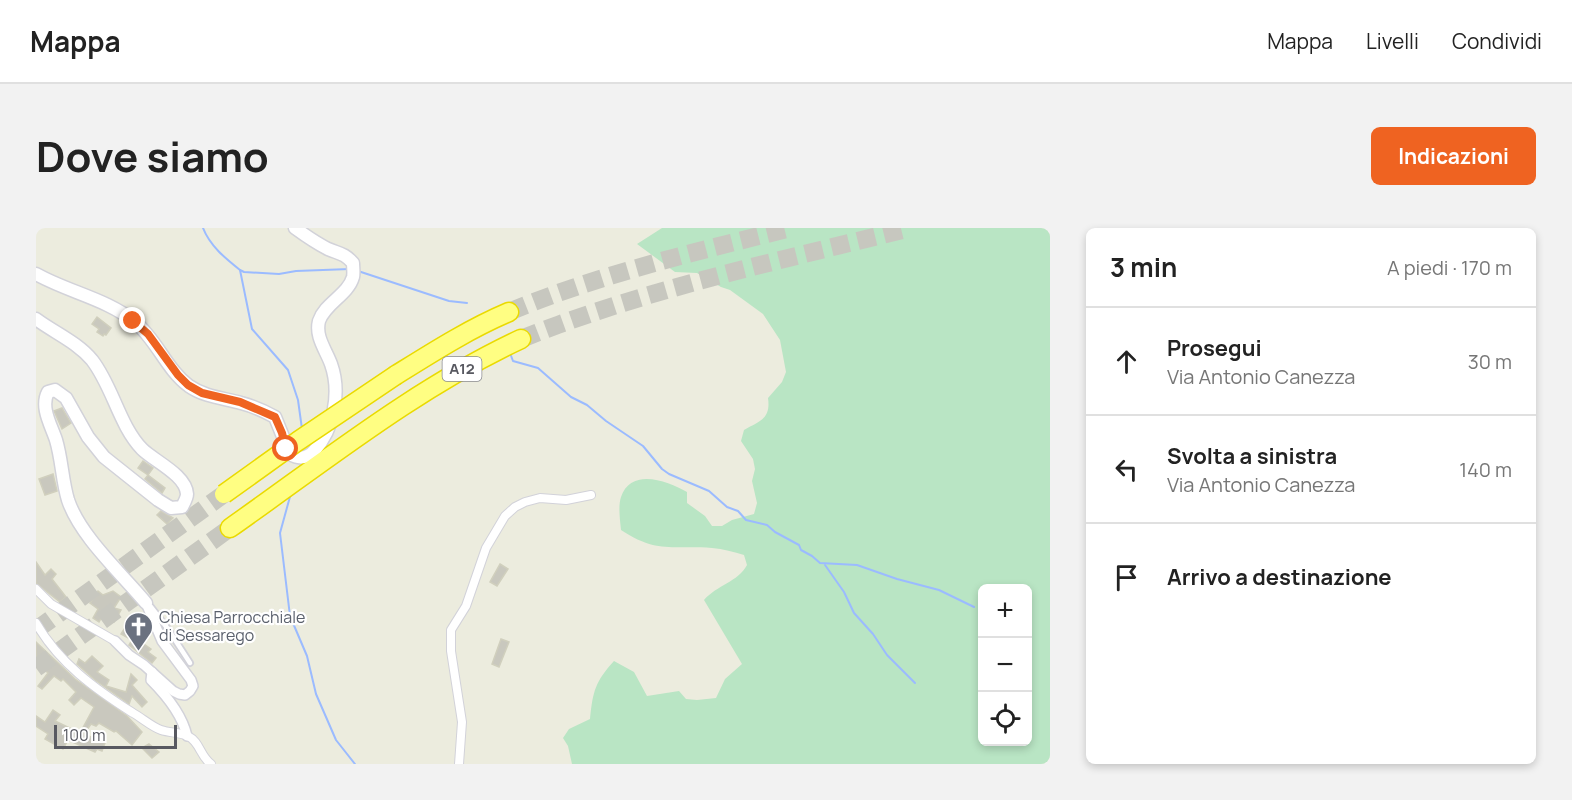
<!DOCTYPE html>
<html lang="it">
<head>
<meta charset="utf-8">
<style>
	body { margin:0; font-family:Manrope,sans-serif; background:#f2f2f2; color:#222 }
	.controls { position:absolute; right:18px; bottom:18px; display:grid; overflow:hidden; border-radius:9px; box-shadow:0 3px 9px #0003 }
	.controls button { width:54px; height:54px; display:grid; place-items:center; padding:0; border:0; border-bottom:2px solid #e0e0e0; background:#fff; color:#222; font:30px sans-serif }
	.scale { position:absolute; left:18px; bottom:15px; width:123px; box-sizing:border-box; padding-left:6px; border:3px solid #585961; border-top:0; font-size:16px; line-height:21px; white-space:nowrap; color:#585961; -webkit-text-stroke:4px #fff; paint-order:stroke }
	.stop { position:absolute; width:18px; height:18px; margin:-14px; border:4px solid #ef6321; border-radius:50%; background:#fff }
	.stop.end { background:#ef6321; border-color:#fff; box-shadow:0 2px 6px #0008 }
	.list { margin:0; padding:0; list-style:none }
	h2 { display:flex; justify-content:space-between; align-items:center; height:78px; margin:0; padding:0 24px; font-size:26px }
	h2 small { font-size:20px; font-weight:400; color:#767676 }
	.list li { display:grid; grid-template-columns:39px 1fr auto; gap:18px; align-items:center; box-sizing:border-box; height:108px; padding:0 24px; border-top:2px solid #e0e0e0 }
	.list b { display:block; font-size:22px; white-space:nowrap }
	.list p { margin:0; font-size:20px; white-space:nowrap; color:#767676 }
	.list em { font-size:20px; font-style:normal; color:#767676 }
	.icon { flex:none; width:33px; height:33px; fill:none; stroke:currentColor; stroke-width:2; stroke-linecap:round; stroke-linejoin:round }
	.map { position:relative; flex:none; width:1014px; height:536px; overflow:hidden; border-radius:9px }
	header { display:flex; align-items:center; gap:36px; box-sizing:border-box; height:84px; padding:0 30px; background:#fff; border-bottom:2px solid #e0e0e0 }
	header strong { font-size:28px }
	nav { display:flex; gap:33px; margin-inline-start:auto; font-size:21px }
	.intro { display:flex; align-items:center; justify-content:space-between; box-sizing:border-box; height:144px; padding:0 36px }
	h1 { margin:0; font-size:42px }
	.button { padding:15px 27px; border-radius:9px; background:#ef6321; color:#fff; font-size:21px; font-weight:700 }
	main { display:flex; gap:36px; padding:0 36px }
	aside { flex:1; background:#fff; border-radius:9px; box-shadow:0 3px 9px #0003 }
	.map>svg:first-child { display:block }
</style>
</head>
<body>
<header>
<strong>Mappa</strong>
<nav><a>Mappa</a><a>Livelli</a><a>Condividi</a></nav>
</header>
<div class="intro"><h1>Dove siamo</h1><a class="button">Indicazioni</a></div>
<main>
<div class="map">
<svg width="1014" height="536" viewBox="0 0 1014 536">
	<rect width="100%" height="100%" fill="#ececde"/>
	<path fill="#b9e5c4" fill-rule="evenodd" d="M626 0H1014V536H536L532 518 527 510 533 501 554 491C557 463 559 454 578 433L598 444 611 468 643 463 650 471 661 472 680 470 689 451 706 436 668 372C681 357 702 354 711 337L708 327C698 324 687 321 676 320 637 317 621 326 585 302 584 292 582 278 585 269 595 239 632 253 651 264V275L669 288 676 298H686L696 292 718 286 721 275 716 253 719 241 717 231 705 213 708 202C724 193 735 191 732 170L746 154 750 144 744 112 727 86 694 62 685 59 661 45 639 44 601 16ZM946 361H992V514H946Z"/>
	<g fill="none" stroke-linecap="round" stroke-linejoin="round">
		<g stroke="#9bbbff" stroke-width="2">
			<path d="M167 0C174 18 189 30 204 42L216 101 252 142 262 172 266 201"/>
			<path d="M204 42 208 44 243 46 260 43 314 41"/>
			<path d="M322 43 413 73 431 75"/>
			<path d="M474 125 477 133 502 140 535 169 551 177 570 193 607 218 626 241 633 246 673 263 691 279 702 283 710 292 731 297 739 304 763 317 765 322 776 328 784 335 821 337 861 351 903 362 938 379"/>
			<path d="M255 265 244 305 254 388 271 428 280 466 300 512 319 536"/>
			<path d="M789 337 808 364 818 385 837 406 851 427 879 455"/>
		</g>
	</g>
	<g fill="#c9c8be" stroke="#d0cfbd" stroke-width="1.5">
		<path d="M61 89 75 100 70 107 68 106 67 108 61 104 63 101 56 96Z"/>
		<path d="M26 180 35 195 26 201 18 183Z"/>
		<path d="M107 233 117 240 112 247 102 240Z"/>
		<path d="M17 246 21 263 9 267 3 251Z"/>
		<path d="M112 247 129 260 126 265 109 251Z"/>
		<path d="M125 283 137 290 131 296 121 287Z"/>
		<path d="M0 334 9 347 15 341 20 346 16 351 30 369 24 374 0 355Z"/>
		<path d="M464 336 472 341 461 358 454 354Z"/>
		<path d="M62 363 67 367 77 363 85 369 78 380 85 382 78 394 67 387 63 394 57 390 62 381 54 375Z"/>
		<path d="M90 398 104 407 101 411 115 421 112 424 120 430 116 435 93 417 96 412 85 406Z"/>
		<path d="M465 411 473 414 463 439 456 436Z"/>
		<path d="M0 414 39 451 91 488 106 504 96 517 80 503 78 504 63 495 60 498 55 496 48 506 69 515 66 523 61 521 59 524 32 512 27 521 9 511 12 506 0 498V488L9 494 17 482 24 487 19 493 44 505 58 479 45 470 38 477 33 472 40 464 27 451 25 453 18 448 6 461 2 458 12 445 0 434Z"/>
		<path d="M56 428 67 438 61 444 73 452 70 458 90 464 95 446 101 452 96 457 111 474 106 479 96 468 93 476 59 452 41 436 43 431 49 435Z"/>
		<path d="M113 516 123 524 116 530 106 520Z"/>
	</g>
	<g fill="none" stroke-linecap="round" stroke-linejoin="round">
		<g stroke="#c7c7bf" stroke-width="18" stroke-dasharray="18 9" stroke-linecap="butt">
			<path d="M473 84C564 46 659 24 755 0"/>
			<path d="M485 111C610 61 743 33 874 0"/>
			<path d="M0 402 188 266"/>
			<path d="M0 440 194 300"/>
		</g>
		<defs>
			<path id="service" d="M115 379 132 401 154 435"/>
			<g id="pedestrian">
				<path d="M0 361 15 376 79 413"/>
				<path d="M0 395C23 435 59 461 97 485 106 490 116 499 125 502 134 505 143 504 152 508 164 514 164 528 175 536"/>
				<path d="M423 536 426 494 415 423V402L430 378 450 320 469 288 479 279 489 274 504 270 530 272 555 267"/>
			</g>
			<g id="minor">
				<path d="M79 413 93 427 108 437 137 463 143 466 149 467 154 463 157 458 155 452 126 413 110 375"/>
				<path d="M116 444 115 452C130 467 146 486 151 508"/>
			</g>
			<g id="tertiary">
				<path d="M0 46C32 64 71 71 99 94 121 112 130 141 153 158 169 169 187 170 205 175 217 178 228 183 239 189L254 226C262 231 271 231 278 223 298 201 305 164 295 136 290 122 279 109 283 93 289 75 312 67 317 49 318 45 317 39 317 35 308 25 304 26 292 21 280 15 270 8 259 0"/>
				<path d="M0 91C19 105 41 114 56 132 77 159 83 197 106 221 118 233 150 247 151 266 151 270 148 275 146 279L135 280 122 272 68 229 52 209 30 170 19 162 12 164C4 179 15 197 20 212 26 232 26 252 32 272 44 308 85 345 110 375"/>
			</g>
			<g id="motorway">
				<path d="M360 147C397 124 433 101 473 84"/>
				<path d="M194 300C288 234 380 160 485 111"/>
			</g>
		</defs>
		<use href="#service" stroke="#d2d2d9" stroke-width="8"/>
		<use href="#pedestrian" stroke="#d2d2d9" stroke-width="10"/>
		<use href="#minor" stroke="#d2d2d9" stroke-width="12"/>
		<use href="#tertiary" stroke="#d2d2d9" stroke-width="15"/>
		<use href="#motorway" stroke="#eada00" stroke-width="21"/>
		<use href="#service" stroke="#fff" stroke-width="4.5"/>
		<use href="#pedestrian" stroke="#fff" stroke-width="8"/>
		<use href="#minor" stroke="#fff" stroke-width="9"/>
		<use href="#tertiary" stroke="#fff" stroke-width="12"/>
		<use href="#motorway" stroke="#fffe82" stroke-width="18"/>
		<defs>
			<path id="motorway-bridge" d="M188 266 262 213 360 147"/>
		</defs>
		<use href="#motorway-bridge" stroke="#eada00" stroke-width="21" stroke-linecap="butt"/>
		<use href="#motorway-bridge" stroke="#fffe82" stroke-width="18"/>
	</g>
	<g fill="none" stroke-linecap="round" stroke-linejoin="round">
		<path stroke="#ef6321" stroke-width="8" d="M97 93 112 106 142 147 152 157 166 165 204 174 239 189 246 205 250 221"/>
	</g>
	<defs>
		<symbol id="church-pin" viewBox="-11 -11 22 30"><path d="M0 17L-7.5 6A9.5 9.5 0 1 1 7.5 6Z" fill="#6b7280" stroke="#fff"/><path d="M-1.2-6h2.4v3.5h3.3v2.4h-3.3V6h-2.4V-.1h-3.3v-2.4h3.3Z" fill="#fff"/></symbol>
	</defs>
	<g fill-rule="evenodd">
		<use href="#church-pin" x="86" y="382" width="33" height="45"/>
	</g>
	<g text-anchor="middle" stroke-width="4.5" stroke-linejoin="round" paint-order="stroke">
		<rect fill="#fff" stroke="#8a8b90" stroke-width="1.5" x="406.5" y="129" width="39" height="24" rx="4.5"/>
		<g font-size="15" font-weight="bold" fill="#585961">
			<text x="426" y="146">A12</text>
		</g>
		<g font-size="16" fill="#5b616d" stroke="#fff" text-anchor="start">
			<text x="123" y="395">Chiesa Parrocchiale<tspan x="123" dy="18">di Sessarego</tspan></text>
		</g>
	</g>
</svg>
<div class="controls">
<button>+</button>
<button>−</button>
<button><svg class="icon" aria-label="locate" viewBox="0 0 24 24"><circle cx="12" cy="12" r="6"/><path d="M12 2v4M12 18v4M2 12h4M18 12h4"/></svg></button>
</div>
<div class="scale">100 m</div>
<div class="stop" style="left:250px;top:221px"></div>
<div class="stop end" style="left:97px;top:93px"></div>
</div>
<aside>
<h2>3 min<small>A piedi · 170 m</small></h2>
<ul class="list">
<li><svg class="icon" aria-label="ahead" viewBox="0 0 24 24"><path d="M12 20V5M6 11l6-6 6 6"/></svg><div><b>Prosegui</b><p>Via Antonio Canezza</p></div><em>30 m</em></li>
<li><svg class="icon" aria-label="left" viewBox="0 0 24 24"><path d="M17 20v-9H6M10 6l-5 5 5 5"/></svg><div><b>Svolta a sinistra</b><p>Via Antonio Canezza</p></div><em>140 m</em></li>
<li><svg class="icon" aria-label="arrive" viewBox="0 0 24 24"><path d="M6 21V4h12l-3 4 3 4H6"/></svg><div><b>Arrivo a destinazione</b></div></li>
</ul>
</aside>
</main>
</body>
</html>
